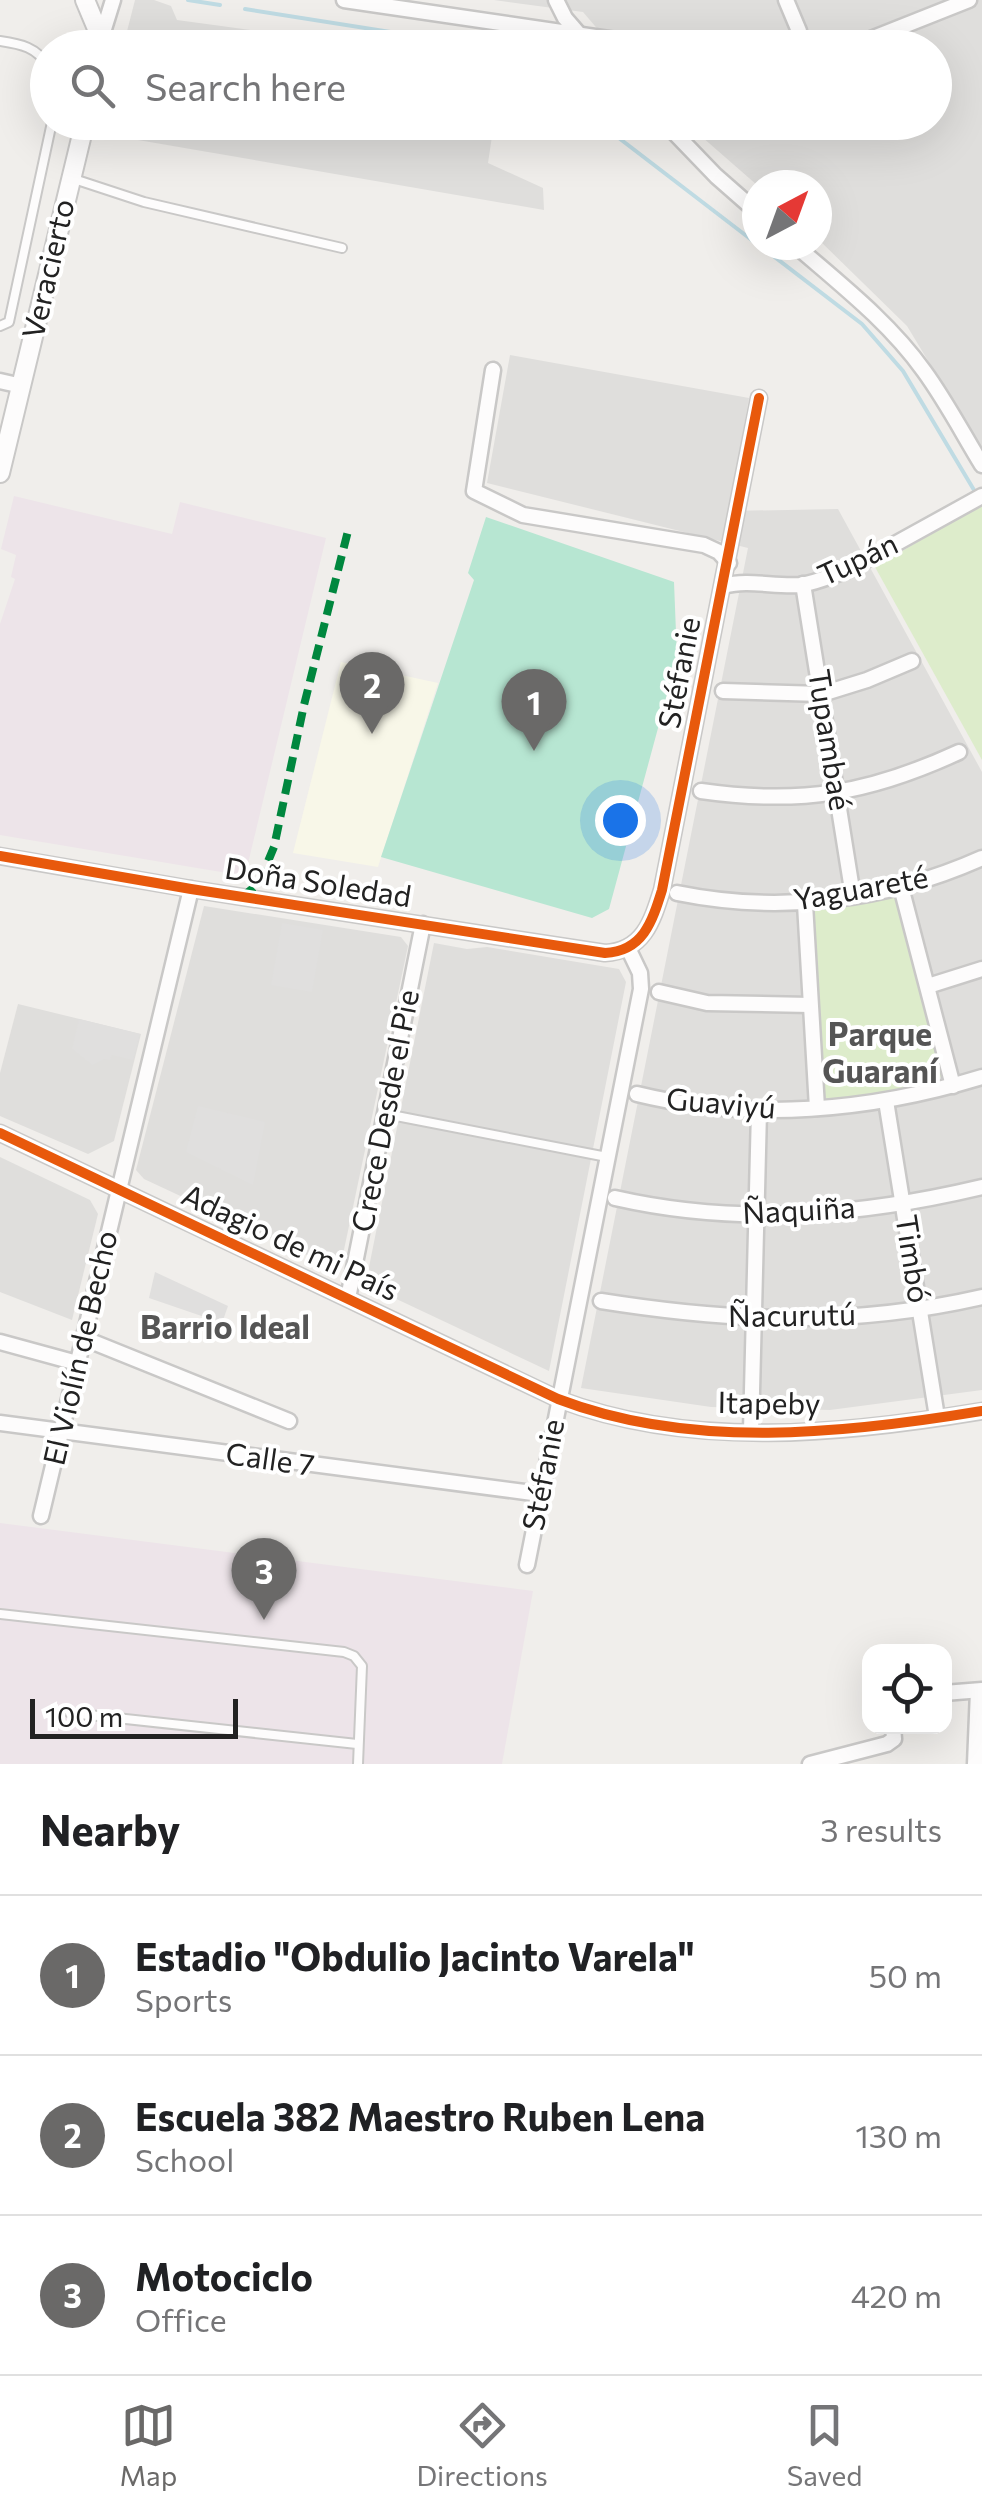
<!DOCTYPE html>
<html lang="en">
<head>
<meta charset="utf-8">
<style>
	body { margin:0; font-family:Commissioner,sans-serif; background:#f2f2f2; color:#202124 }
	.controls { position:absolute; right:30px; bottom:30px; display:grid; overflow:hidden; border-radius:20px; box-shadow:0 10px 40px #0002 }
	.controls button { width:90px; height:90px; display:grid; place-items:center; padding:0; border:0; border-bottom:2px solid #e0e0e0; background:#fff; color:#202124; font:50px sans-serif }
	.compass { position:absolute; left:742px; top:170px; width:90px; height:90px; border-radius:50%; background:#fff; box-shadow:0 10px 40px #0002; rotate:41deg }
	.scale { position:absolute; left:30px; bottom:25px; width:208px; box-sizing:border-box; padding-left:10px; border:5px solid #222; border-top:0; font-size:28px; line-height:35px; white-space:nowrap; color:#222; -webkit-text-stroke:8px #fff; paint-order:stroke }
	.you { position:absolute; left:620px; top:820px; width:35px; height:35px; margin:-25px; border:8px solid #fff; border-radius:50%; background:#1a73e8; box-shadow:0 0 0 15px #1a73e833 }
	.badge { display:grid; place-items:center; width:65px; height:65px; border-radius:50%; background:#6a6968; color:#fff; font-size:32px; font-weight:700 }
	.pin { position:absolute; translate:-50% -82px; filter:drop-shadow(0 2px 5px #0008) }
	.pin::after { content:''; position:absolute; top:52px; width:35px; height:30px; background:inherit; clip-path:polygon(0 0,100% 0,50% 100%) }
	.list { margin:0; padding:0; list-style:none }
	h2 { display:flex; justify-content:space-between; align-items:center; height:130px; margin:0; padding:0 40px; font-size:42px }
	h2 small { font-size:32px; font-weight:400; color:#757577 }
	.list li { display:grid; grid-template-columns:65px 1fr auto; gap:30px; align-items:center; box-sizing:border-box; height:160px; padding:0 40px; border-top:2px solid #e0e0e0 }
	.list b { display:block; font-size:38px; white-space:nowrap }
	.list p { margin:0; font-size:32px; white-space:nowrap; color:#757577 }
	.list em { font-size:32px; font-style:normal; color:#757577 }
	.icon { flex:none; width:55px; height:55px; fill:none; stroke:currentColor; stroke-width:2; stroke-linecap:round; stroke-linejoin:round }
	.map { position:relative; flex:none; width:982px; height:1764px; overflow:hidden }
	.search { position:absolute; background:#fff; box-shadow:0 10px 40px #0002; left:30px; right:30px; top:30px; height:110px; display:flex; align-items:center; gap:25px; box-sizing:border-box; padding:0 35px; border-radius:55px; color:#757577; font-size:38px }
	.sheet { height:610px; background:#fff }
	nav { display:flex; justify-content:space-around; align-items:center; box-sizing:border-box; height:140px; border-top:2px solid #e0e0e0; background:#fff; font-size:28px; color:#757577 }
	nav a { display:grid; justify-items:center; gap:5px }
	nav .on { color:#6a6968 }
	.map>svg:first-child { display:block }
</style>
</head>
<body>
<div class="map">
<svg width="982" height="1764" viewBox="0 0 982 1764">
	<rect width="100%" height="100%" fill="#f0eeeb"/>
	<g fill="#dfdedc">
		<path d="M135 0H154L171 6 177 20 376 47H123Z"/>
		<path d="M494 0H982V450L907 326 817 238V185H757L686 123 934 122V48L613 47 583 12Z"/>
		<path d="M106 123H494L488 163 543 188 544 210 103 134Z"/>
		<path d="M510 355 749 398 729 511 838 509 982 772V1390L830 1410 711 1407 581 1388 748 548 487 483Z"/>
		<path d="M204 906 401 937 408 946 341 1264 335 1268 144 1179 136 1170Z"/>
		<path d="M434 943 467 949 487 947 619 969 626 982 549 1371 371 1287 367 1277Z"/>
		<path d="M18 1004 141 1034 114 1141 88 1154 0 1116V1073Z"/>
		<path d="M0 1157 90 1200 98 1214 72 1320 0 1292Z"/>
	</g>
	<g fill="#ede4e9">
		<path d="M14 496 172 534 180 502 326 538 245 876 0 835V624L15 579 11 577 16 555 1 549Z"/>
		<path d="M0 1523 533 1591 502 1764H0Z"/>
	</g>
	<path fill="#f8f7e8" d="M341 662 438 683 378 867 293 853Z"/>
	<g fill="#ddeccb">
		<path d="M982 504V760L875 567Z"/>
		<path d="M887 895 899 899 944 1073 932 1086 828 1100 820 1092 812 917 816 907Z"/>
	</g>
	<path fill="#b7e6d2" d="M486 517 674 582 677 658 609 909 592 918 381 857 474 580 468 573Z"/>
	<g fill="#e0dfde">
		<path d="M282 923 323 930 312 992 271 985Z"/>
		<path d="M79 1019 140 1034 133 1060 112 1055 110 1060 104 1059 92 1065 72 1049Z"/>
		<path d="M198 1106 265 1122 253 1185 186 1152Z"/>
		<path d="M155 1272 228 1306 222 1323 149 1298Z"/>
	</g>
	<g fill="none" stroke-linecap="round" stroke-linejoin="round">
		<g stroke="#bfdbe3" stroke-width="4">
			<path d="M188 0 220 5"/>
			<path d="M245 9 492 48"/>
			<path d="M598 122 757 244"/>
			<path d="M759 245 862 324 903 371 974 490"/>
		</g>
		<defs>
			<g id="service">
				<path d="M0 41C20 44 38 47 48 67"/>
				<path d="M71 178 144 202 342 248"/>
				<path d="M0 326 9 322 52 122"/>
				<path d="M386 1114 607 1157"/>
				<path d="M0 1614 344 1652 354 1656 362 1666 358 1764"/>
				<path d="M70 1713 357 1744"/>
			</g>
			<g id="minor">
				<path d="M344 0 670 48"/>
				<path d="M556 0 565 18 591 48"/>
				<path d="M786 0 799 31 801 48"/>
				<path d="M100 42 113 0"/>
				<path d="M848 48 969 0"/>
				<path d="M664 122 716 176 757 212"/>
				<path d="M795 245C840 284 889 322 924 371 946 401 963 434 982 465"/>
				<path d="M493 370 474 491 523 515 704 545 719 552 729 563"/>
				<path d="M0 381 22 386"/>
				<path d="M803 584 853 896"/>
				<path d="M724 586C748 579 774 587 800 585 816 583 833 575 848 570L982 496"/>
				<path d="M723 691 822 694 867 680 912 661"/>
				<path d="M701 791C800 805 868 794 959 752"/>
				<path d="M0 856 191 889 605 953C643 951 652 922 662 890L759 398"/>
				<path d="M901 887 953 1086"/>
				<path d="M677 893C780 914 886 901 982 858"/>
				<path d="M805 904 817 1108"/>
				<path d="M928 986 982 969"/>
				<path d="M659 992 707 1003 810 1005"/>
				<path d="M637 1094C751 1122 871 1111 982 1077"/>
				<path d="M886 1101 937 1417"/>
				<path d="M0 1133 558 1399C691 1450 844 1434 982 1411"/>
				<path d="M615 1198C738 1226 860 1216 982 1187"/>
				<path d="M348 1298 423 924"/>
				<path d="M601 1301C733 1322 851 1327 982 1297"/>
				<path d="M83 1338 289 1421"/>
				<path d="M0 1342 77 1363"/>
				<path d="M0 1423 540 1494"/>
				<path d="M751 1431 759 1111"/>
				<path d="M41 1516 191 889"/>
				<path d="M527 1565 641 989 640 973 628 948"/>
				<path d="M944 1693 982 1690"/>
				<path d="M810 1764 887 1744 894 1739 893 1726"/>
				<path d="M975 1764 978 1691"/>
			</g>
			<g id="tertiary">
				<path d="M85 0 98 31 100 48"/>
				<path d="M0 473 85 122"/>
			</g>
		</defs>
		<use href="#service" stroke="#c9c8c7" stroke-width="12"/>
		<use href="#minor" stroke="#c9c8c7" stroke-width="19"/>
		<use href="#tertiary" stroke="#c9c8c7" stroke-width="22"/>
		<use href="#service" stroke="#fdfcfc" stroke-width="8"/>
		<use href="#minor" stroke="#fdfcfc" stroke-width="14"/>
		<use href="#tertiary" stroke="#fdfcfc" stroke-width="18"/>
		<path stroke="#00873e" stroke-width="8" stroke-dasharray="15 8" stroke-linecap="butt" d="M242 897 259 883 274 847 304 705 348 531"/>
		<defs>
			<g id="cycleway">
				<path d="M0 856 191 889 605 953C643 951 652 922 662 890L759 398"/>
				<path d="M0 1133 558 1399C691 1450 844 1434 982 1411"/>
			</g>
		</defs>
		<use href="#cycleway" stroke="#fff" stroke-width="16"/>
		<use href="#cycleway" stroke="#e8590c" stroke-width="10"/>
	</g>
	<g text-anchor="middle" stroke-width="8" stroke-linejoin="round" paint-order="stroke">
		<g font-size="30" fill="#222" stroke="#fff">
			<text transform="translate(49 269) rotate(-77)" y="10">Veracierto</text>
			<text transform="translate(858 560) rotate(-25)" y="10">Tupán</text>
			<text transform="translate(680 673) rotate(-79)" y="10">Stéfanie</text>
			<text transform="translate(829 740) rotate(81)" y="10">Tupambaé</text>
			<text transform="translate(318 883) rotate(9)" y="10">Doña Soledad</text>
			<text transform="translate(861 889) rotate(-10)" y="10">Yaguareté</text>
			<text transform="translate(721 1104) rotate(5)" y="10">Guaviyú</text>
			<text transform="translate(386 1111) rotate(-79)" y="10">Crece Desde el Pie</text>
			<text transform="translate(799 1211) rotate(-3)" y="10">Ñaquiña</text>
			<text transform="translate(290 1243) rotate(25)" y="10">Adagio de mi País</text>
			<text transform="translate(912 1259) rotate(81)" y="10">Timbó</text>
			<text transform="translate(792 1316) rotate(-1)" y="10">Ñacurutú</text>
			<text transform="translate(81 1348) rotate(-77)" y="10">El Violín de Becho</text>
			<text transform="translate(769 1404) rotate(1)" y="10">Itapeby</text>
			<text transform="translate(270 1460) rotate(8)" y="10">Calle 7</text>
			<text transform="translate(544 1475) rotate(-79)" y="10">Stéfanie</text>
		</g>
		<g font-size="32" font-weight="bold" fill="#555" stroke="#fff">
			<text x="880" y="1046">Parque<tspan x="880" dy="37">Guaraní</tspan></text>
			<text x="225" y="1339">Barrio Ideal</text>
		</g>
	</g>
</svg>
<div class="controls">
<button><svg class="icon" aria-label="locate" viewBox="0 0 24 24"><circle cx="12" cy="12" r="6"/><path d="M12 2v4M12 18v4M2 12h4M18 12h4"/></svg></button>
</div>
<svg class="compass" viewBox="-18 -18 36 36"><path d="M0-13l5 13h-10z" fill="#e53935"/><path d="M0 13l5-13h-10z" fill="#757577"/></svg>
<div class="scale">100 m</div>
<div class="you"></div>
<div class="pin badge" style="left:534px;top:751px">1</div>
<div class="pin badge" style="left:372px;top:734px">2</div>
<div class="pin badge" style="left:264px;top:1620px">3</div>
<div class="search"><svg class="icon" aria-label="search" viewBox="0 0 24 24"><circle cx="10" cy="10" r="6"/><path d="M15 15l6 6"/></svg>Search here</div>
</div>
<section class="sheet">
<h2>Nearby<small>3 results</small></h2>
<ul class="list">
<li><span class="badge">1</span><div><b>Estadio &quot;Obdulio Jacinto Varela&quot;</b><p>Sports</p></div><em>50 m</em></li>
<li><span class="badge">2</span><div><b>Escuela 382 Maestro Ruben Lena</b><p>School</p></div><em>130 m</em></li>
<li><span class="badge">3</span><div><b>Motociclo</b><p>Office</p></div><em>420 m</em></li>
</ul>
</section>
<nav>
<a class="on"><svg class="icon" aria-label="map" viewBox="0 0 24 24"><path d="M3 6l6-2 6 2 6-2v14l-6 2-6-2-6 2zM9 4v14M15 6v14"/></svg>Map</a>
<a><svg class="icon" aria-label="directions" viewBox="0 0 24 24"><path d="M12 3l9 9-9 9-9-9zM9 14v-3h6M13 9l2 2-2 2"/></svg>Directions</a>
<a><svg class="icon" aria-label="saved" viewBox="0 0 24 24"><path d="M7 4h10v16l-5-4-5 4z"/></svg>Saved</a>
</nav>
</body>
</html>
